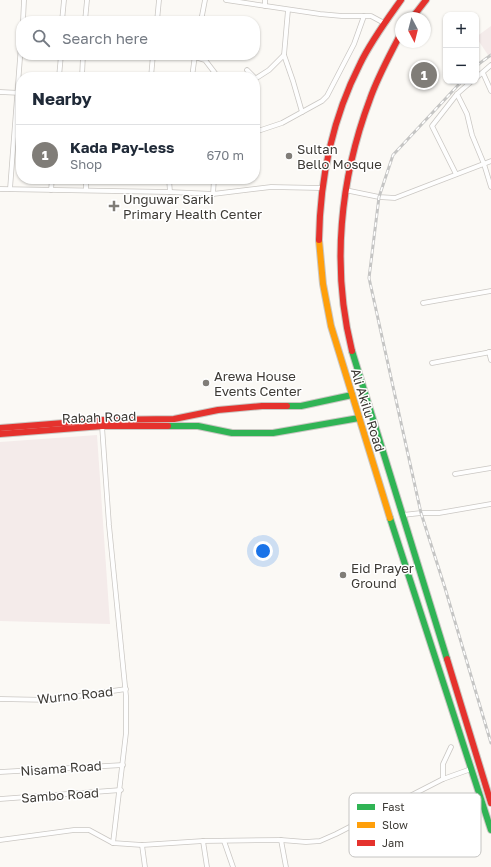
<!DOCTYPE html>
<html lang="en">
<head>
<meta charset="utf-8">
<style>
	body { margin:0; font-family:"Golos Text",sans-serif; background:#f2f2f3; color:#1f2937 }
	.controls { position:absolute; right:12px; top:12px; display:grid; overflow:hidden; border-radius:8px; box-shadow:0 1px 3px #0004 }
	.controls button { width:36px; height:36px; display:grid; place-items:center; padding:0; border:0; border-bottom:1px solid #e0e1e3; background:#fff; color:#1f2937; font:20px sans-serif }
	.compass { position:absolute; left:395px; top:12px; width:36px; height:36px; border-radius:50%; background:#fff; box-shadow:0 1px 3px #0004; rotate:173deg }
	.you { position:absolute; left:263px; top:551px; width:14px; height:14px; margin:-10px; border:3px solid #fff; border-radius:50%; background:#1a73e8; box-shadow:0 0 0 6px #1a73e833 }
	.badge { display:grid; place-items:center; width:26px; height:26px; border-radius:50%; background:#807d78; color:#fff; font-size:13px; font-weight:700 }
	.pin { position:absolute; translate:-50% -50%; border:2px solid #fff; box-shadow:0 1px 4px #0006 }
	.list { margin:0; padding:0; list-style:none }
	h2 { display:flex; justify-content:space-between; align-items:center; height:52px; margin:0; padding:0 16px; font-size:17px }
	h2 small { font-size:13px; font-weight:400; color:#747a83 }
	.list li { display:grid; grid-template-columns:26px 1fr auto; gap:12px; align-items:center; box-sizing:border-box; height:60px; padding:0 16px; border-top:1px solid #e0e1e3 }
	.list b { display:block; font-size:15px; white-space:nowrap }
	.list p { margin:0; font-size:13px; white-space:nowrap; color:#747a83 }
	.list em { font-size:13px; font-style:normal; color:#747a83 }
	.icon { flex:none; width:22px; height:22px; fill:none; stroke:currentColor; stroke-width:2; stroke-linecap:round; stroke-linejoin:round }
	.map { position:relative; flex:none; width:491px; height:867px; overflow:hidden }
	.search { position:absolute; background:#fff; box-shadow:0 1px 3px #0004; left:16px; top:16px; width:244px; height:44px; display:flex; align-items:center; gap:10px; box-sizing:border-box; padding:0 14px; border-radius:16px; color:#747a83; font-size:15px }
	.panel { position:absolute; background:#fff; box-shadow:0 1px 3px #0004; left:16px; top:72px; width:244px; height:112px; border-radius:16px }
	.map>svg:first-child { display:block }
</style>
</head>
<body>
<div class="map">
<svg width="491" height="867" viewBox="0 0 491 867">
	<rect width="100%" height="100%" fill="#fbf9f5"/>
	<g fill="#f4ebea">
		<path d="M491 26V57L490 58 476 37Z"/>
		<path d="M97 435 110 624 0 621V442Z"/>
	</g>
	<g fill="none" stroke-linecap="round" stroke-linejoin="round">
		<defs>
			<g id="street">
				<path d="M226 0 320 14 342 16H371L384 23"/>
				<path d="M265 6V0"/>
				<path d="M23 21 24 0"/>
				<path d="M62 21 64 0"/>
				<path d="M85 21 87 0"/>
				<path d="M157 21 159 0"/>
				<path d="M201 21 205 0"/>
				<path d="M284 55 293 81 302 112"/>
				<path d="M195 57 205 60 218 77"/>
				<path d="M247 70 254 77"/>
				<path d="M483 73 491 91"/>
				<path d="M59 77 61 55"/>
				<path d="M82 77 83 55"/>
				<path d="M151 77 153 55"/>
				<path d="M192 77 195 55"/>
				<path d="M476 78 491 65"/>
				<path d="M255 79 269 70 284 55 288 10"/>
				<path d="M0 92 21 93"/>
				<path d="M457 94 467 114 472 135 484 164 491 187"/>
				<path d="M255 132 282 123 322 101 327 96 354 44 364 16"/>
				<path d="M456 174 432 126 457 94 472 81"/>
				<path d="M169 179 170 192"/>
				<path d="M214 179 213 194 271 187 321 188"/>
				<path d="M0 189 170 192 213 194"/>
				<path d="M10 189 21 45"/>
				<path d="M51 190 52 179"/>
				<path d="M86 190V179"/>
				<path d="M345 190 379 197 395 198 491 161"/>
				<path d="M423 303 491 291"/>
				<path d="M489 352 491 360"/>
				<path d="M432 363 491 352"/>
				<path d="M102 426 109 525 126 696V733L113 843 142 845 203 841 281 840 306 842 320 841 336 834 443 779 471 769"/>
				<path d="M455 474 491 468"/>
				<path d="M403 515 421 513H439L491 504"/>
				<path d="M0 699 51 700 126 689"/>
				<path d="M0 772 123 765"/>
				<path d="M443 779V764L451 747"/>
				<path d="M0 799 121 790"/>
				<path d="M0 840 74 830H89L113 843"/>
				<path d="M281 840 286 867"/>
				<path d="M203 841 207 867"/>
				<path d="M224 841 233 867"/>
				<path d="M142 845 145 867"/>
			</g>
			<g id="fast">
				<path d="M352 351 447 659"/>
				<path d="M287 406H301L352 395"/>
				<path d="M168 426H198L232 433H273L359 418"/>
				<path d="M390 518 491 830"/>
			</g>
			<path id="slow" d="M319 240 323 284 331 326 390 518"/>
			<g id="jam">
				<path d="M412 18 426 0"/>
				<path d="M319 240C320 178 332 119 360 64 371 41 386 21 401 0"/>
				<path d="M352 351C331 267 340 179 370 99 378 76 390 55 401 33"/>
				<path d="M0 428 102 420 174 419 218 410 262 406H287"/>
				<path d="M0 434 102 426H168"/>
				<path d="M447 659 491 803"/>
			</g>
		</defs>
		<use href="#street" stroke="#cac7c3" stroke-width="5.5"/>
		<use href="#fast" stroke="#cac7c3" stroke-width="8"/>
		<use href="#slow" stroke="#cac7c3" stroke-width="8"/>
		<use href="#jam" stroke="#cac7c3" stroke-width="8"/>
		<use href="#street" stroke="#fefefe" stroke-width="4"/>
		<use href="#fast" stroke="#30b455" stroke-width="6"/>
		<use href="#slow" stroke="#ff9f0a" stroke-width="6"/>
		<use href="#jam" stroke="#e5322d" stroke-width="6"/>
		<defs>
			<g id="rail">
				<path d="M476 66 491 55"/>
				<path d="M462 81 393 155 379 197 369 278 421 513 445 588 491 743"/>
			</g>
		</defs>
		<use href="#rail" stroke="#c5c5c4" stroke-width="3"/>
		<use href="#rail" stroke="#fff" stroke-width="1.5" stroke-dasharray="4.5" stroke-linecap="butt"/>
	</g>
	<g fill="#807d78" stroke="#fff" stroke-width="1.5">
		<circle cx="289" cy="156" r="4"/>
		<path d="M112 200h4v4h4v4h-4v4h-4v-4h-4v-4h4z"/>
		<circle cx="206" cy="383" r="4"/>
		<circle cx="343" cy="575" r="4"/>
	</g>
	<g text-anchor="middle" stroke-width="3" stroke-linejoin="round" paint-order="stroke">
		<g font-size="13" fill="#3d3a35" stroke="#fff" text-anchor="start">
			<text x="297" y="154">Sultan<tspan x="297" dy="15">Bello Mosque</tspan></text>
			<text x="123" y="204">Unguwar Sarki<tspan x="123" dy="15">Primary Health Center</tspan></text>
			<text x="214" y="381">Arewa House<tspan x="214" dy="15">Events Center</tspan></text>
			<text x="351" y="573">Eid Prayer<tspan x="351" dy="15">Ground</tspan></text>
		</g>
		<g font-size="13" fill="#3d3a35" stroke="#fff">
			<text transform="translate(368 410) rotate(73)" y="5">Ali Akilu Road</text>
			<text transform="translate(99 417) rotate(-2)" y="5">Rabah Road</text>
			<text transform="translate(75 695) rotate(-6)" y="5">Wurno Road</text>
			<text transform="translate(61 768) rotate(-4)" y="5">Nisama Road</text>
			<text transform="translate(60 795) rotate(-4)" y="5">Sambo Road</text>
		</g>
	</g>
	<rect x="349" y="793" width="132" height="64" rx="6" fill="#fff" stroke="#c5c4c2" stroke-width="1"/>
	<rect x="357" y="804" width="18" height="6" fill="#30b455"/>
	<rect x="357" y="822" width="18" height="6" fill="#ff9f0a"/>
	<rect x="357" y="840" width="18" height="6" fill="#e5322d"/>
	<g font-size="11" fill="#3d3a35">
		<text x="382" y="811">Fast</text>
		<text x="382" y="829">Slow</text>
		<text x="382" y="847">Jam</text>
	</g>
</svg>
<div class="controls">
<button>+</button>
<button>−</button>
</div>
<svg class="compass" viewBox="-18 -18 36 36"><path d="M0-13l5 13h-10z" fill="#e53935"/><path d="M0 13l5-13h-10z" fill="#747a83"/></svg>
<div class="you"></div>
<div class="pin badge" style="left:424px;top:75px">1</div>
<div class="search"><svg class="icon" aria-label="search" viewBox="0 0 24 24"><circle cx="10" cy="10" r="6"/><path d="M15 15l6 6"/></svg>Search here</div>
<section class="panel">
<h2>Nearby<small></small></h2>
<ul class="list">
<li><span class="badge">1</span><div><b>Kada Pay-less</b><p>Shop</p></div><em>670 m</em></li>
</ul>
</section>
</div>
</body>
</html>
